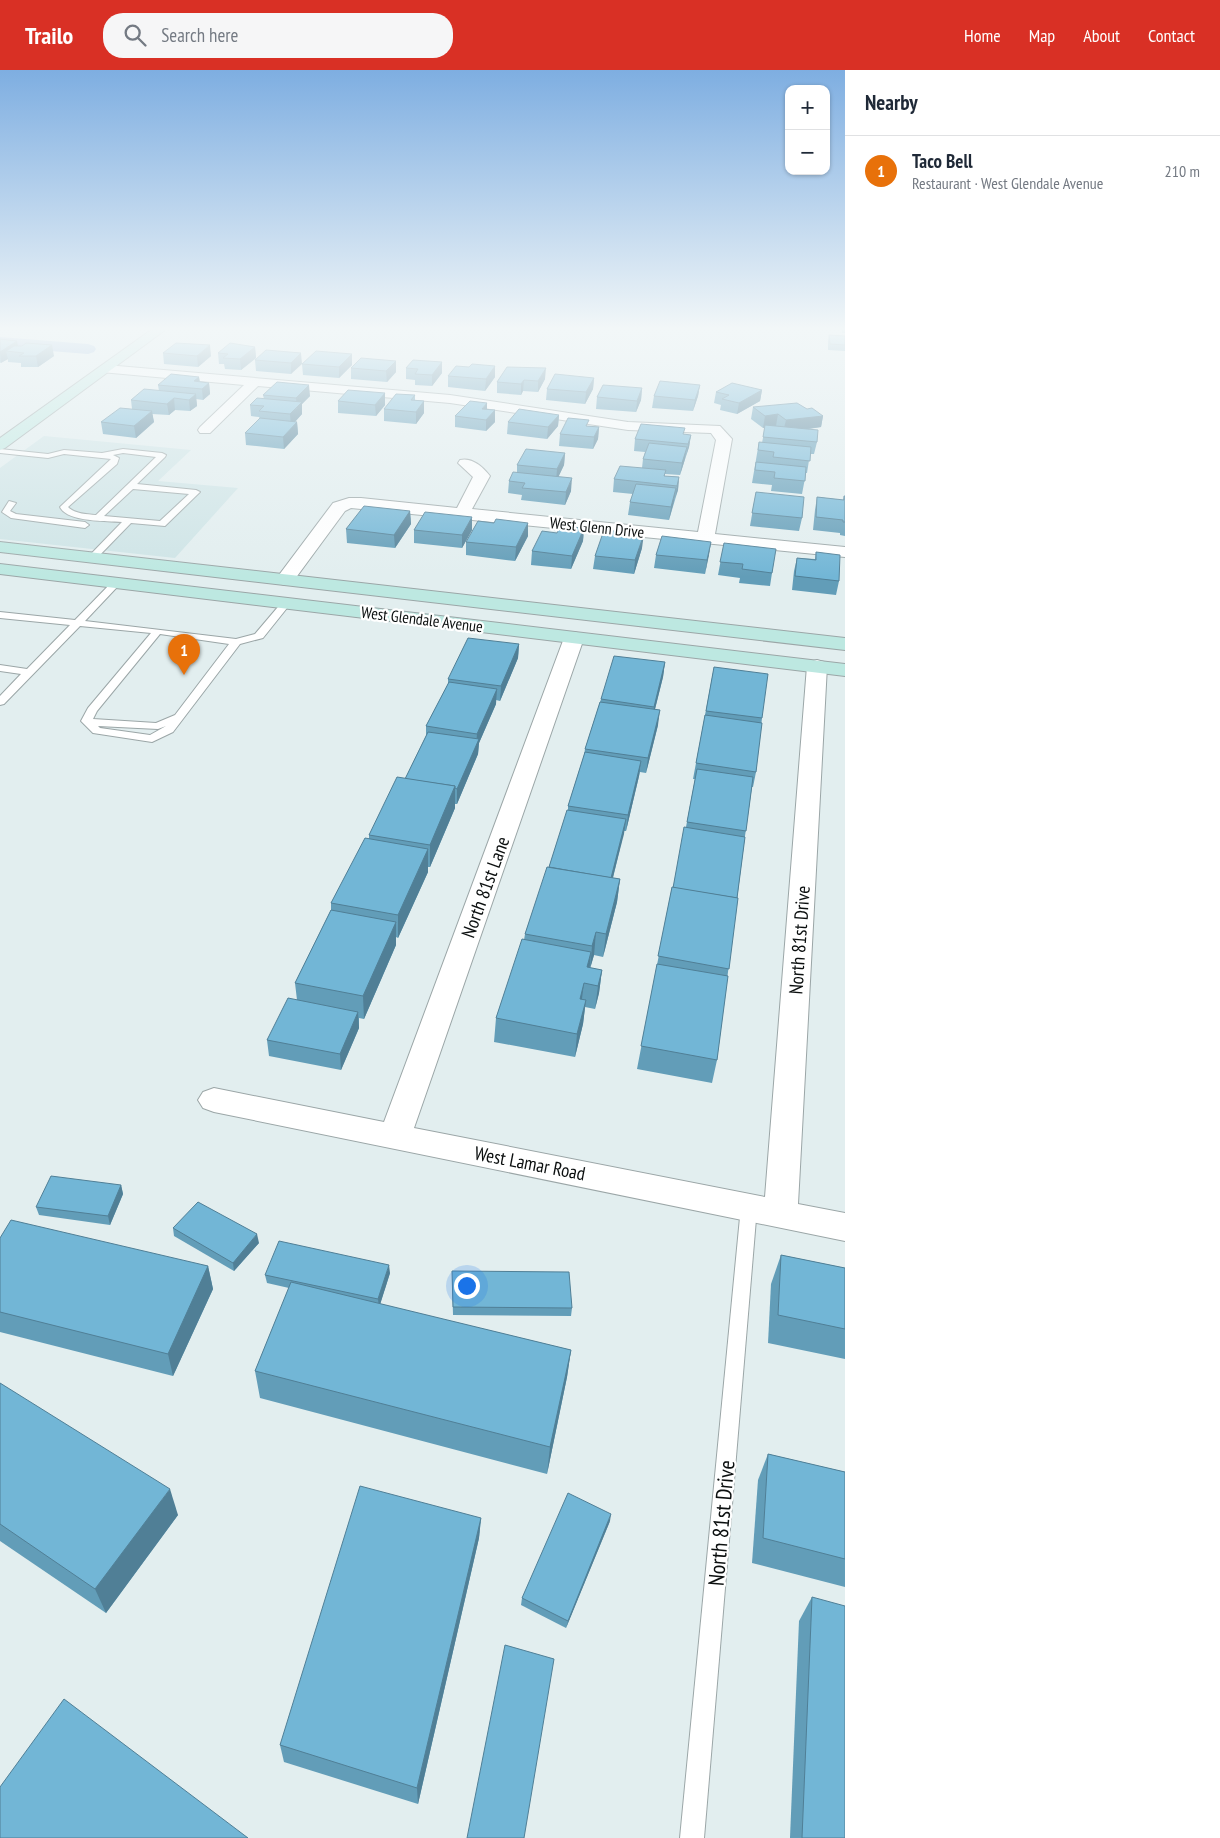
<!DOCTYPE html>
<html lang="en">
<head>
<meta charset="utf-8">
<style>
	body { margin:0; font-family:"PT Sans Narrow",sans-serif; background:#f6f6f7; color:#1f2937 }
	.controls { position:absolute; right:15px; top:15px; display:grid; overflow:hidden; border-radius:10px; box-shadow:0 1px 4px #0004 }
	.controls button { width:45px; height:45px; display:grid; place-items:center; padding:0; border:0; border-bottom:1px solid #e0e1e3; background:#fff; color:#1f2937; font:25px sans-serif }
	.you { position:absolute; left:466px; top:1215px; width:18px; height:18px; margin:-12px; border:4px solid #fff; border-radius:50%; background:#1a73e8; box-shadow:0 0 0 8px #1a73e833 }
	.badge { display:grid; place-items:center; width:32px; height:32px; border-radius:50%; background:#d93025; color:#fff; font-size:16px; font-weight:700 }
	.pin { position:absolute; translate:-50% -41px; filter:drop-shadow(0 1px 2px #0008) }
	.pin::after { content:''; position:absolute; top:26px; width:18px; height:15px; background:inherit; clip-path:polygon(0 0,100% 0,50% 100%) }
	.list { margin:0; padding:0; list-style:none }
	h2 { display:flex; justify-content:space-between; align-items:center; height:65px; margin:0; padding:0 20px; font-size:21px }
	h2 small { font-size:16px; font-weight:400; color:#747a83 }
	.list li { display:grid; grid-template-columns:32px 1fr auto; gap:15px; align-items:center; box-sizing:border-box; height:70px; padding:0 20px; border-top:1px solid #e0e1e3 }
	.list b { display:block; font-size:19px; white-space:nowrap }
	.list p { margin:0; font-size:16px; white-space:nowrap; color:#747a83 }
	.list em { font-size:16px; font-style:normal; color:#747a83 }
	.icon { flex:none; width:28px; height:28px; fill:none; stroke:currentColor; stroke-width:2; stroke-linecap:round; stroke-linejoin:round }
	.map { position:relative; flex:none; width:845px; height:1768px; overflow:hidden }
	header { display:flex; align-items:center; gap:30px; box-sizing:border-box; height:70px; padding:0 25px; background:#d93025; color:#fff }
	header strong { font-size:24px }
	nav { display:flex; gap:28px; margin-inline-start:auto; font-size:18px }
	.search { width:350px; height:45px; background:#f6f6f7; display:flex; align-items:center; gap:12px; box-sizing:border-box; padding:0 18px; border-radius:20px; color:#747a83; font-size:19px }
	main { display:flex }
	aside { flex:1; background:#fff }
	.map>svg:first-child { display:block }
</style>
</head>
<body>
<header>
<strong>Trailo</strong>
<div class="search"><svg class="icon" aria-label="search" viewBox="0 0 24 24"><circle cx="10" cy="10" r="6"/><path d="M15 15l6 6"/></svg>Search here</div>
<nav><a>Home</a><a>Map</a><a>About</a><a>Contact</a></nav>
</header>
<main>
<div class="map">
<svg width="845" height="1768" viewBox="0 0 845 1768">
	<rect width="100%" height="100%" fill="#e2eeef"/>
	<path fill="#cee4e6" d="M44 366 191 380 158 411 238 418 175 488 0 469V398Z"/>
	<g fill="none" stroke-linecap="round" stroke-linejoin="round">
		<path fill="#80a6d7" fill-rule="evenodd" d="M0 267 88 274 94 276 96 279 94 282 88 284 0 277Z"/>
		<defs>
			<g id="service">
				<path d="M0 379 48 384 64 380 102 383 123 379 162 383 166 385 165 387 137 414 196 420 200 422 165 456 131 453 96 489 93 490 89 487 90 485 122 452C106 451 67 452 60 437L111 389 64 384 48 388 0 383ZM123 383 156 387 96 445C86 444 75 444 68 437L117 394 119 388 113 385ZM133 419 189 424 160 451 104 446Z"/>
				<path d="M9 431 16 433 10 441 16 444 85 452 89 455 85 458 11 448 2 442Z"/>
				<path d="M116 510 121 513 119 515 85 551 236 569 255 564 283 531H289L291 533 263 568 240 574 173 662 152 672 93 663 81 651 88 638 151 563 80 556 4 634 0 635V626L21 604 0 601V595L27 599 70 555 0 548V542L75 550 113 511ZM160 564 229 574 175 645 156 653 93 649 97 641ZM98 656 158 659 166 656 150 665 100 658Z"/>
				<path d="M749 1130 755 1132 757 1137 704 1768H680L741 1137 743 1132Z"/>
			</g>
			<g id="minor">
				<path d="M106 295 450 325 628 352 720 356 732 369 715 464 845 477V487L351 438 345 441 292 513 285 515 278 513 276 509 333 433 349 428H361L457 438 473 407 458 393 460 390C472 387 483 397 490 406L472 439 698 462 716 370 711 363 628 360 450 333 258 316 210 363H200L198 360 200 357 244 315 101 302 99 299Z"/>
				<path d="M574 562 581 564 584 568 414 1058 765 1127 807 596 810 592 817 590 824 592 827 596 798 1134 845 1143V1171L214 1042 203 1038 198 1030 203 1022 214 1018 384 1052 564 568 567 564Z"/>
			</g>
			<g id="secondary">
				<path d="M151 260H165L5 378 0 380V368Z"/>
				<path d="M0 472 845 568V580L0 482Z"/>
				<path d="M0 494 845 594V606L0 504Z"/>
			</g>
		</defs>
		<use href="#service" stroke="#9ba6a7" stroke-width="2"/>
		<use href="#minor" stroke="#9ba6a7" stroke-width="2"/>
		<use href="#secondary" stroke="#9ba6a7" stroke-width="2"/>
		<use href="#service" fill="#fff" fill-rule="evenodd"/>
		<use href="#minor" fill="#fff" fill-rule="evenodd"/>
		<use href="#secondary" fill="#bde8e1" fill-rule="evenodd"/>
	</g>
	<g fill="#629db8">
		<rect x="842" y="260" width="3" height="3"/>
		<path d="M829 265 845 266V281L828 280V271Z"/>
		<path d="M0 269 18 276 54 286 38 297H21V293L8 292V289L0 293Z"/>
		<path d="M255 277 256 288 241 300 225 299 224 294H219L218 283Z"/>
		<path d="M163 283 211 286 198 297 164 294Z"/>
		<path d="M301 283 291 304 256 301 255 290Z"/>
		<path d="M396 291V302L387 312 351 309V298Z"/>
		<path d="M442 292V303L432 316 415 315V310L406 309V298Z"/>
		<path d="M302 294 352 295 339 308 303 305Z"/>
		<path d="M495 296V307L485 321 448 317V306L469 297Z"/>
		<path d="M507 297 545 309 538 322 523 321 521 325 497 323V312Z"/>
		<path d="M199 307 200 312 209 313 210 324 203 330 196 329 197 336 190 341 175 340 169 345 152 344 154 352 136 368 103 364 101 352 132 339 131 330 159 321 158 315Z"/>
		<path d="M594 308 593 319 585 334 546 330 547 319Z"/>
		<path d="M700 315 698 326 693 341 652 338 654 326Z"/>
		<path d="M642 318 641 330 636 342 596 339 597 327Z"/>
		<path d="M762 320 760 331 737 344 720 340 721 335 714 333 716 322Z"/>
		<path d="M385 323V335L376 346 338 343V331Z"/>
		<path d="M263 325 310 326 302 334V344L295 352H297L298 364 284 379 246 375 245 363 260 349 259 347 251 346 250 335 264 329Z"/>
		<path d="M415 325V330L424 331V343L416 354 384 351V339Z"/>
		<path d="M753 337 807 339 823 346 821 357 809 359 817 372 814 384H810L807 403H806L802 424 771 421 772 415 752 413 759 372 762 373 765 357 763 358 751 349Z"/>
		<path d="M495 340V352L486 361 455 357V346Z"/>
		<path d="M559 345 558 356 547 369 507 364 508 352Z"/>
		<path d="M588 356 599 357 598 369 593 379 559 376 560 364Z"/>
		<path d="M691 365 689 377 680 405 665 404V406L679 407 678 420 669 450 628 445 630 432 633 424 613 422 614 409 642 398 643 389 645 382 634 381 635 369Z"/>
		<path d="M565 383 564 395 558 407 571 421 565 435 521 430 522 425 508 423 509 411 517 403V395Z"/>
		<path d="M756 422 802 448 799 461 750 456Z"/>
		<path d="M844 426H845V466L840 465V463L813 460 815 440 817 427 843 430Z"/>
		<path d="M410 441 411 454 395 478 347 473 346 459Z"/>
		<path d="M494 453H528V466L515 491 466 485V472Z"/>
		<path d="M584 458 583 471 571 499 531 495 532 481 557 463Z"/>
		<path d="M414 460H472L462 478 414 473Z"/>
		<path d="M711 472 705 504 654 498 656 485Z"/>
		<path d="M724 473 772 503 770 516 739 513 740 508 718 505Z"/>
		<path d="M642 478 634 504 593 499 595 486Z"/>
		<path d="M816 482 839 511 836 525 792 520 794 501 797 488 815 489Z"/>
		<path d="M519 574 518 588 500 631 496 630V634L479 673 478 684 457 734H455V738L430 797H428V802L398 868 396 867V875L364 949 359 948V958L341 1000 269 986 267 970 297 930 295 913 331 840V833L369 769V765L405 709 426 666V656L448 614V609Z"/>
		<path d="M665 592 663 607 655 639 658 655 646 703 640 702 626 761H624L613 808 620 809 617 832 603 887 594 885 590 898 602 900 599 923 595 939 585 937 583 954 575 987 494 972 496 948 524 870 525 864 549 797 568 740V736L584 685 585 679 601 629Z"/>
		<path d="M714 597 762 648 756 702 753 717H752L745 766 717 990 712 1013 637 999 672 817 673 818 686 757 695 709H693Z"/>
		<path d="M121 1115 123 1124 110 1155 39 1145 36 1137Z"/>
		<path d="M173 1158 259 1173 234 1201 174 1166Z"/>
		<path d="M0 1168 208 1196 213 1219 173 1306 0 1262Z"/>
		<path d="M781 1185 845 1198V1289L768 1273 771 1214Z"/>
		<path d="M390 1203 380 1234 571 1280 567 1307 547 1404 260 1328 255 1301 289 1218 267 1213 265 1205Z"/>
		<path d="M452 1209 572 1238 571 1246 453 1245Z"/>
		<path d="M0 1313 178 1445 106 1543 0 1471Z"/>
		<path d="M768 1384 845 1402V1517L752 1493 758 1410Z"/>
		<path d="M481 1448 479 1468 418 1734 284 1692 280 1675Z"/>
		<path d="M610 1451 566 1558 521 1535 522 1528Z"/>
		<path d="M812 1527 845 1768H790L799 1551Z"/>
	</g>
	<g fill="#507f96">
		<path d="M17 271 19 281H6L8 289 1 293 0 282Z"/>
		<path d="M52 275 54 286 38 297 36 286Z"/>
		<path d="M210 275 211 286 198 297 197 286Z"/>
		<path d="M255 277 256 288 241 300 240 289Z"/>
		<path d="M301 283 302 294 291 304V293Z"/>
		<path d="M352 284V295L339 308V297Z"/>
		<path d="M396 291V302L387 312 386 301Z"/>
		<path d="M442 292V303L432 316V305Z"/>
		<path d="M495 296V307L485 321 486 309Z"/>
		<path d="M546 298 545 309 538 322V311Z"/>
		<path d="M199 307 200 318 194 311Z"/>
		<path d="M594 308 593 319 585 334 586 322Z"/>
		<path d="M524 310 523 321 521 325V314Z"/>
		<path d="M209 313 210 324 203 330 202 319Z"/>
		<path d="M309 315 310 326 302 334V344L291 356 290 344 297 338 296 328Z"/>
		<path d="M700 315 698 326 693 341 695 330Z"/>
		<path d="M642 318 641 330 636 342 637 331Z"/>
		<path d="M762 320 760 331 737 344 739 333Z"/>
		<path d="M385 323V335L376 346 375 335Z"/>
		<path d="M196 324 197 336 190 341 189 330Z"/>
		<path d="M174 328 175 340 169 345 167 334Z"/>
		<path d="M424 331V343L416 354V342Z"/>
		<path d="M487 333V345L482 339Z"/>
		<path d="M495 340V352L486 361V350Z"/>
		<path d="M152 341 154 352 136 368 134 356Z"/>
		<path d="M778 344 776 356 763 358 765 346Z"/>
		<path d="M559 345 558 356 547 369 548 357Z"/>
		<path d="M823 346 821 357 783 362 786 350Z"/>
		<path d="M297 352 298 364 284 379 283 367Z"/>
		<path d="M599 357 598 369 593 379 594 367Z"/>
		<path d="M691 365 689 377 686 386 688 374Z"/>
		<path d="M687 377 685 389 680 405 682 393Z"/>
		<path d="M565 383 564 395 556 412 557 399Z"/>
		<path d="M679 407 678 420 675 428 677 416Z"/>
		<path d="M572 408 571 421 565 435 566 422Z"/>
		<path d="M676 418 674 431 669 450 671 437Z"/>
		<path d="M410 441 411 454 395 478 394 465Z"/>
		<path d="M472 447V460L462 478V465Z"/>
		<path d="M528 453V466L515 491 516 477Z"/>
		<path d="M584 458 583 471 571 499 572 486Z"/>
		<path d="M644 464 642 478 634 504 635 490Z"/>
		<path d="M711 472 709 485 705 504 707 490Z"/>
		<path d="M519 574 518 588 500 631 501 616Z"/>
		<path d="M665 592 663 607 652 651 654 637Z"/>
		<path d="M497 619 496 634 479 673 478 684 457 734V719L476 675 477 664Z"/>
		<path d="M660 640 658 655 646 703 648 688Z"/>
		<path d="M641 691 639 706 626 761 628 745Z"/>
		<path d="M455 716V738L430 797V775Z"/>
		<path d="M626 749 624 764 608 826 610 811Z"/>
		<path d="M428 779V802L398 868V845Z"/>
		<path d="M620 809 617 832 603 887 606 864Z"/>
		<path d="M396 852V875L364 949 363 926Z"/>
		<path d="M596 862 594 885 590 899 592 876Z"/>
		<path d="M591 882 589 905 587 897Z"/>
		<path d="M602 900 599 923 595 939 598 916Z"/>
		<path d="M584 913 581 936 580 929Z"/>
		<path d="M586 930 583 954 575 987 577 964Z"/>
		<path d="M358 942 359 958 341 1000 340 984Z"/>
		<path d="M121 1115 123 1124 110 1155 108 1146Z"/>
		<path d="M257 1164 259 1173 234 1201 233 1193Z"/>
		<path d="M389 1195 390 1203 379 1238 378 1229Z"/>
		<path d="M208 1196 213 1219 173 1306 168 1284Z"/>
		<path d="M571 1280 567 1307 547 1404 550 1377Z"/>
		<path d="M170 1419 178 1445 106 1543 95 1519Z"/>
		<path d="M611 1444 610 1451 566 1558 568 1551Z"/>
		<path d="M481 1448 479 1468 418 1734 417 1718Z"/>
	</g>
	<g fill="#72b6d6" stroke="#507f96">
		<path d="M829 265 845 266V275L830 274Z"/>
		<path d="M0 269 17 271 0 282Z"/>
		<path d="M26 273 52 275 36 286H19L24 283 6 281 14 276H22Z"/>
		<path d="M176 273 210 275 197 286 163 283Z"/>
		<path d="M230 273 255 277 240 289 223 288 228 284 218 283Z"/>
		<path d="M266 280 301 283 291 293 255 290Z"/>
		<path d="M316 281 352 284 339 297 302 294Z"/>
		<path d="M361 288 396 291 386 301 351 298Z"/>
		<path d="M413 290 442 292 432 305 415 304 418 299 406 298Z"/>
		<path d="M472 294 495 296 486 309 448 306 456 296 469 297Z"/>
		<path d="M507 297 546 298 538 311 524 310 521 314 497 312Z"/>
		<path d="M171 304 199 307 194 311 209 313 202 319 158 315Z"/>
		<path d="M555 304 594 308 586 322 547 319Z"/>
		<path d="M660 311 700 315 695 330 654 326Z"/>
		<path d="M277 312 309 315 296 328 263 325Z"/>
		<path d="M732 313 762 320 739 333 722 329 729 325 716 322Z"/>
		<path d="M603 315 642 318 637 331 597 327Z"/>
		<path d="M144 319 196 324 189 330 174 328 167 334 131 330Z"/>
		<path d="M348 320 385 323 375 335 338 331Z"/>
		<path d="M396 324 415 325 411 330 424 331 416 342 384 339Z"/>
		<path d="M257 328 302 332 290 344 259 341 264 336 250 335Z"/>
		<path d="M470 331 487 333 482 339 495 340 486 350 455 346Z"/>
		<path d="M797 333 807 339 812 338 823 346 786 350 778 344 765 346 753 337Z"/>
		<path d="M120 338 152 341 134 356 101 352Z"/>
		<path d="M519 339 559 345 548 357 508 352Z"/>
		<path d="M260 348 297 352 283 367 245 363Z"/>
		<path d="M568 348 589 350 586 356 599 357 594 367 560 364Z"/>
		<path d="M641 354 685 358 683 364 691 365 688 374 635 369Z"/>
		<path d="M765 355 818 360 817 372 763 367Z"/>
		<path d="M759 372 811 377 810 391 773 387 774 382 758 380Z"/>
		<path d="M649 373 687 377 682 393 643 389Z"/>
		<path d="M526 379 565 383 557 399 517 395Z"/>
		<path d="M756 392 806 397 805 411 774 408 775 402 755 400Z"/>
		<path d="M620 396 666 400 664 406 679 407 677 416 614 409Z"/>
		<path d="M513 402 572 408 566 422 522 418 525 413 509 411Z"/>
		<path d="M636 414 676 418 671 437 630 432Z"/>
		<path d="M756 422 804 427 802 448 752 443Z"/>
		<path d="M844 426H845V452H843V450L816 447 817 427 844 430Z"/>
		<path d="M364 436 410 441 394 465 346 459Z"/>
		<path d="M425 442 472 447 462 465 414 460Z"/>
		<path d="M496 449 528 453 516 477 466 472 478 451 494 453Z"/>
		<path d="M560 456 584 458 572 486 532 481 542 461 557 463Z"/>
		<path d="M604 460 644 464 635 490 595 486Z"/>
		<path d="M662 466 711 472 707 490 656 485Z"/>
		<path d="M724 473 776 479 772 503 742 499 743 494 720 492Z"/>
		<path d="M816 482 840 485 839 511 795 506 797 488 816 490Z"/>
		<path d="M468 568 519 574 501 616 448 609Z"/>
		<path d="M614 586 665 592 654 637 601 629Z"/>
		<path d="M714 597 768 604 762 648 706 641Z"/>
		<path d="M449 612 497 619 477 664 426 656Z"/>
		<path d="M600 632 660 640 648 688 585 679Z"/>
		<path d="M705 645 762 653 756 702 696 693Z"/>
		<path d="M428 662 479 669 457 719 455 718V716L405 709Z"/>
		<path d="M585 682 641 691 628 745 568 736Z"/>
		<path d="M697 699 753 707 746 761 687 752Z"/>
		<path d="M397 707 455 716 430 775 369 765Z"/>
		<path d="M567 740 626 749 611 808 549 797Z"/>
		<path d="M684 757 745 767 737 828 673 818Z"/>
		<path d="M365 768 428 779 398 845 331 833Z"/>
		<path d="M547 797 620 809 606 864 596 862 592 876 525 864Z"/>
		<path d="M672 817 738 828 729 899 658 886Z"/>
		<path d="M331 840 396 852 363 926 295 913Z"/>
		<path d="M522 869 591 882 587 897 602 900 598 916 584 913 580 929 586 930 577 964 496 948Z"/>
		<path d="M657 894 728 906 717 990 641 976Z"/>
		<path d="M288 928 358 942 340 984 267 970Z"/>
		<path d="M51 1106 121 1115 108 1146 36 1137Z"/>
		<path d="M198 1132 257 1164 233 1193 173 1158Z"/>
		<path d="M11 1150 208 1196 168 1284 0 1242V1168Z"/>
		<path d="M279 1171 389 1195 378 1229 265 1205Z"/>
		<path d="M781 1185 845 1198V1259L778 1245Z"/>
		<path d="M452 1201 569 1202 572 1238 453 1237Z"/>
		<path d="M291 1212 571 1280 550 1377 255 1301Z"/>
		<path d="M0 1313 170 1419 95 1519 0 1454Z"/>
		<path d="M768 1384 845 1402V1489L763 1468Z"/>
		<path d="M360 1416 481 1448 417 1718 280 1675Z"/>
		<path d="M568 1423 611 1444 568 1551 522 1528Z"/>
		<path d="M812 1527 845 1536V1768H802Z"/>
		<path d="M505 1575 554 1589 524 1768H467Z"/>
		<path d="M64 1629 248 1768H0V1717Z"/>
	</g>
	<linearGradient id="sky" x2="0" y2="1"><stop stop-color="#7eaee1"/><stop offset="0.51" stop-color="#f2f7f8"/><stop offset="1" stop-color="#f2f7f8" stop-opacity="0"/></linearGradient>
	<rect width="845" height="507" fill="url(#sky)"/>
	<g text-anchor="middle" stroke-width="4.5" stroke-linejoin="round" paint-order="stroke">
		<g font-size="16" fill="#0b0f0f" stroke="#fff">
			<text transform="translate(597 457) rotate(6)" y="6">West Glenn Drive</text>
			<text transform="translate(422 549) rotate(7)" y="6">West Glendale Avenue</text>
		</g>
		<g font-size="19" fill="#0b0f0f" stroke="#fff">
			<text transform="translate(485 817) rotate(-70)" y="7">North 81st Lane</text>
			<text transform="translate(799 870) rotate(-86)" y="7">North 81st Drive</text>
			<text transform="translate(530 1093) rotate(11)" y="7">West Lamar Road</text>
		</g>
		<g font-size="22" fill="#0b0f0f" stroke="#fff">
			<text transform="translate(721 1453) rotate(-85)" y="8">North 81st Drive</text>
		</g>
	</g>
</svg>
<div class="controls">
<button>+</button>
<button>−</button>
</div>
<div class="you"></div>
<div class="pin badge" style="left:184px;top:605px;background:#e8710a">1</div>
</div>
<aside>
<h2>Nearby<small></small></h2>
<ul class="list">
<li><span class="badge" style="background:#e8710a">1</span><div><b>Taco Bell</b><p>Restaurant · West Glendale Avenue</p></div><em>210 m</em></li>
</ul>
</aside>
</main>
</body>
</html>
